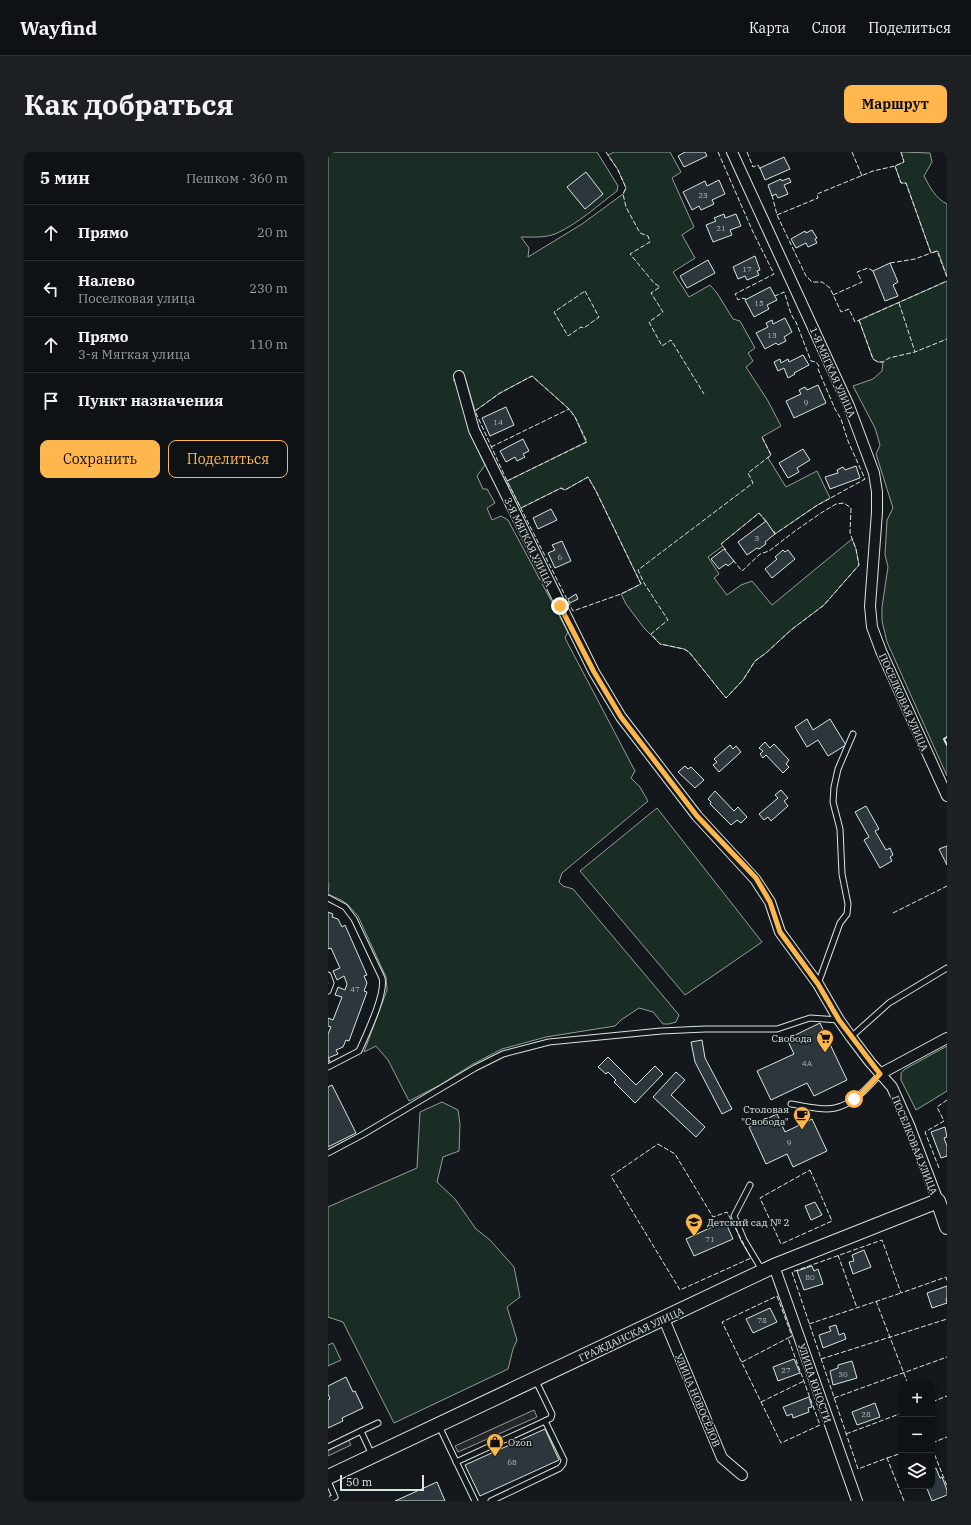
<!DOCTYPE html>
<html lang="ru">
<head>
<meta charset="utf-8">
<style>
	body { margin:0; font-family:"IBM Plex Serif",serif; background:#1d2022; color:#f1f3f6 }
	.controls { position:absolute; right:12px; bottom:12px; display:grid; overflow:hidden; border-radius:8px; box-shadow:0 1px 3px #0004 }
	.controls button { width:36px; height:36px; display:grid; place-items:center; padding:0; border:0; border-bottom:1px solid #2f3234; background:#0f1215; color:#f1f3f6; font:20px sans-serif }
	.scale { position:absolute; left:12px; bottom:10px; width:84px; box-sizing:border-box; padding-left:4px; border:2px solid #d8e6dc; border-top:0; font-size:11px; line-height:14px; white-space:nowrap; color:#d8e6dc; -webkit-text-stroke:3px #14181c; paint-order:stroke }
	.stop { position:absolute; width:12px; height:12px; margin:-9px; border:3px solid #ffb74d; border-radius:50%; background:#fff }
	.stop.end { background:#ffb74d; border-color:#fff; box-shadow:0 1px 4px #0008 }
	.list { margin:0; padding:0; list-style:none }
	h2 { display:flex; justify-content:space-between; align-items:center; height:52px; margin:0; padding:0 16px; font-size:17px }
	h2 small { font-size:13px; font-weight:400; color:#9b9ea0 }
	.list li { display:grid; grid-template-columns:26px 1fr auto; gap:12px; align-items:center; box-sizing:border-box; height:56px; padding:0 16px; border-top:1px solid #2f3234 }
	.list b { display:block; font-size:15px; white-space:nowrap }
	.list p { margin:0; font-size:13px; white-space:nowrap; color:#9b9ea0 }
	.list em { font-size:13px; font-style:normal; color:#9b9ea0 }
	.actions { display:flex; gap:8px; padding:12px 16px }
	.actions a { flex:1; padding:9px 0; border:1px solid #ffb74d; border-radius:8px; text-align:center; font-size:14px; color:#ffb74d }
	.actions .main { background:#ffb74d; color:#111 }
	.icon { flex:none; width:22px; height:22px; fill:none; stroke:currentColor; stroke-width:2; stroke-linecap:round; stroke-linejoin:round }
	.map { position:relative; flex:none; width:619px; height:1349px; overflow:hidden; border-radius:8px }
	header { display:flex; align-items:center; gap:24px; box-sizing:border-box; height:56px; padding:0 20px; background:#0f1215; border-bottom:1px solid #2f3234 }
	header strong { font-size:19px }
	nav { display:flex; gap:22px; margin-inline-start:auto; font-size:14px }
	.intro { display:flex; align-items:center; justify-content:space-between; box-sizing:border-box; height:96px; padding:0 24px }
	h1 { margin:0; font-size:28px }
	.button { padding:10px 18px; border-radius:8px; background:#ffb74d; color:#111; font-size:14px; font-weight:700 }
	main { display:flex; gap:24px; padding:0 24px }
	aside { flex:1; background:#0f1215; border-radius:8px; box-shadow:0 1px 3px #0004 }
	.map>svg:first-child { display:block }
</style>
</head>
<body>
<header>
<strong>Wayfind</strong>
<nav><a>Карта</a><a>Слои</a><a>Поделиться</a></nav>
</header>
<div class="intro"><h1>Как добраться</h1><a class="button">Маршрут</a></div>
<main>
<aside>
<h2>5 мин<small>Пешком · 360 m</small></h2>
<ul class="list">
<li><svg class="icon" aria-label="ahead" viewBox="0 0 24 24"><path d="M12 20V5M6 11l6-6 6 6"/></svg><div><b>Прямо</b></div><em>20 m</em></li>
<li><svg class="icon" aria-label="left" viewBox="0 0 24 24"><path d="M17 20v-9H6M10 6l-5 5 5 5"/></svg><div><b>Налево</b><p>Поселковая улица</p></div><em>230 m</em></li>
<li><svg class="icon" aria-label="ahead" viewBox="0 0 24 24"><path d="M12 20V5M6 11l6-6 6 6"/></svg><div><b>Прямо</b><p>3-я Мягкая улица</p></div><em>110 m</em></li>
<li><svg class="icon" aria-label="arrive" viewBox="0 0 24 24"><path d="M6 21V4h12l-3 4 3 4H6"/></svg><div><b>Пункт назначения</b></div></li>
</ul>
<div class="actions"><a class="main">Сохранить</a><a>Поделиться</a></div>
</aside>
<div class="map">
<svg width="619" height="1349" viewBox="0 0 619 1349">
	<rect width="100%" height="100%" fill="#14181c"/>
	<g fill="#1a2d24" stroke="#939e99">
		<path d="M0 0H269L290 34 289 39C269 54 250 72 227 82 216 86 204 85 193 85L201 96 200 105 254 72 295 42 298 36 290 18 280 3 286 0H342L353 20 344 26 366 75 354 83 367 106 345 120 361 145 382 133 389 141 405 167 412 169 427 196 420 201 425 209 418 215 440 249 453 274 434 285 443 303 440 306 458 335 489 319 502 346 488 354 447 382 431 361 393 392 395 394 380 405 391 422 386 426 399 443 413 433 424 429 444 453 524 387 528 397 531 413 496 453 463 478 438 501 427 509 415 528 398 546 361 500 356 497 332 492 316 476 298 452 293 442 313 432 268 339 260 325 237 338 233 336 193 356 179 329 258 290 247 265 241 257 204 224 172 241 147 259 137 225 125 228 129 231 141 279 157 313 149 324 155 337H159L167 351 159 356 164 368 173 364 180 368 240 480 237 486 307 619 303 626 312 635 320 649 234 721 231 730 235 734 245 737 351 863 348 870 341 872H335L325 860 311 856 293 868 287 874 218 885 174 897 145 912 112 933 81 949 60 908 48 894 36 900 59 838 58 825 30 764 19 752 13 748 0 742 1 732 0 731Z"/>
		<path d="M573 0 602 1 604 10 596 24C602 35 607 46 619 52V125L610 99 603 101 578 31H573L567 14 576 10Z"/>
		<path d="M619 129V585L616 587 619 593V624L559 490 554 469V455L560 415 557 403 559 368 565 356 548 302 552 293 547 276 525 234 545 227 554 219 555 210H550L545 207 531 168Z"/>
		<path d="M329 656 434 790 357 843 252 719Z"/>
		<path d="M619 894V939L588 958 573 928V921L577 917Z"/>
		<path d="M114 950 130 958 132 972 131 999 115 1005 109 1030 127 1047 148 1077 162 1088 186 1115 192 1145 179 1155 189 1188 185 1197 180 1217 66 1271 15 1170 0 1165V1055L89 1016 92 960Z"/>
		<path d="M5 1191 13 1208 0 1214V1193Z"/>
	</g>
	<g fill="#24282b" stroke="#939e99">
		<path d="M206 1258 209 1265 130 1300 127 1294Z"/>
		<path d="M20 1287 23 1293 0 1304V1297Z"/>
	</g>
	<g fill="#2c363c" stroke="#d8e6dc">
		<path d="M357 0H377L379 4 356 15 350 4Z"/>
		<path d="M456 5 462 17 437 28 432 16Z"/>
		<path d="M258 20 275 42 257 57 239 35Z"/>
		<path d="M461 26 463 30 456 33 460 42 450 46 448 42 444 44 440 33 453 27 454 29Z"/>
		<path d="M391 28 397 42 384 48 386 52 373 58 371 54 364 58 355 40 377 29 379 34Z"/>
		<path d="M396 62 397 66 408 62 413 74 402 78 404 83 385 90 378 73 388 69 386 66Z"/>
		<path d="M484 78 489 86 487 87 489 91 480 95 478 91 468 96 463 87 477 79 478 81Z"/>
		<path d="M427 104 432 118 429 119 431 123 419 128 417 124 410 127 405 115Z"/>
		<path d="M380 108 387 121 359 136 352 124Z"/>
		<path d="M562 111 570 130 565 133 570 144 557 149 545 119Z"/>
		<path d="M442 135 449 148 439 153 441 157 426 165 417 148Z"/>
		<path d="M457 166 464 180 456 185 458 189 450 193 448 191 437 197 428 181 440 175 438 171 444 168 445 172Z"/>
		<path d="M475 203 481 213 466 221 467 222 460 226 456 216 450 219 446 210 452 207 453 211 460 207 461 210Z"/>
		<path d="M490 233 498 251 466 266 458 249 473 242 471 238 477 235 479 238Z"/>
		<path d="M178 255 186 273 162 284 154 266Z"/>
		<path d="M195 287 201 299 195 302 197 305 189 309 187 305 178 310 172 299Z"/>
		<path d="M475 297 482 308 469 316 471 320 460 326 451 311Z"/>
		<path d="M528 314 532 326 502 337 497 325 510 321 509 318 515 315 517 318Z"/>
		<path d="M223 357 229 368 210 377 205 366Z"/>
		<path d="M438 369 447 382 437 390 438 392 431 397 429 396 419 403 410 390Z"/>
		<path d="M234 389 243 409 227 416 220 401 227 398 224 393Z"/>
		<path d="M396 397 406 409 400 414 398 412 391 417 383 407Z"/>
		<path d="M455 398 457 400 460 398 467 407 444 426 437 417 449 407 447 405Z"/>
		<path d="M248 442 250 447 242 451 240 447Z"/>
		<path d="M479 567 485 578 502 567 518 593 500 604 490 588 479 595 467 575Z"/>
		<path d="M437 590 442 596 446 592 461 608 458 612 461 615 455 621 438 603 435 606 432 602 435 599 431 596Z"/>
		<path d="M402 593 405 597 408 594 413 600 391 620 385 613 389 610 386 607Z"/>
		<path d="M357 614 360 617 363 615 376 628 367 636 350 620Z"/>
		<path d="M453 638 460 646 456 649 460 654 443 669 440 665 436 668 431 662 450 646 447 643Z"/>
		<path d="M387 639 406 659 410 655 419 665 413 671 409 668 403 673 382 652 383 650 380 647Z"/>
		<path d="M538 654 551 677 547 679 558 698 562 696 565 703 562 705 564 709 552 716 536 688 541 685 527 660Z"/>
		<path d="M619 694V713L611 697Z"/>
		<path d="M0 760 5 762 4 765 10 767 14 775 17 773 39 823 36 824 39 831 36 839 39 840 21 889 18 888 15 895 8 898 10 902 0 906 2 909 0 910V882L3 875 0 874V866L5 868 14 845 7 843 10 835 17 838 19 832 16 824 9 828 5 819 12 816 3 796 0 797Z"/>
		<path d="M492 871 519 928 486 944 479 931 443 948 429 919 466 902 459 887Z"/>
		<path d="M374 888 377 906 404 957 394 962 367 910 363 890Z"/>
		<path d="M280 905 308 933 327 914 335 922 307 951 286 930 288 928 280 920 278 922 270 915Z"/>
		<path d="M348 920 357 928 343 943 377 975 368 985 325 945Z"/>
		<path d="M4 933 28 981 0 995V935Z"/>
		<path d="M449 962 457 980 484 967 499 999 465 1015 459 1002 438 1012 421 975Z"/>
		<path d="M617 975 619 985 616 986 619 994V1004L613 1006 603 980Z"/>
		<path d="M487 1050 494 1063 483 1068 477 1054Z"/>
		<path d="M397 1069 405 1087 366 1104 358 1087Z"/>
		<path d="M536 1098 543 1115 525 1122 521 1110 526 1109 524 1103Z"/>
		<path d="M484 1114 486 1119 490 1117 495 1132 476 1138 469 1119Z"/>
		<path d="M619 1134V1146L618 1147 619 1151 604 1156 599 1141Z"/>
		<path d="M442 1156 449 1170 425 1181 418 1167Z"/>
		<path d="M508 1173 511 1183 516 1181 518 1187 495 1196 491 1183 503 1179 501 1175Z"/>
		<path d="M466 1207 472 1221 450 1229 445 1215Z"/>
		<path d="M524 1209 529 1226 505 1233 502 1219 510 1216V1213Z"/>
		<path d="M18 1225 25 1240 27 1239 35 1256 14 1266 15 1269 0 1276V1248L2 1247 0 1242V1234Z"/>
		<path d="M481 1245 484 1255 480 1256 481 1260 465 1266 464 1262 459 1264 455 1255Z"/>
		<path d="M547 1251 552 1265 529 1273 524 1260Z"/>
		<path d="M217 1277 231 1308 152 1344 137 1313Z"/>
		<path d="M608 1316 612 1326 614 1325 619 1338V1343L604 1349 598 1334H604V1318Z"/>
		<path d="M109 1330 117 1349H67Z"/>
	</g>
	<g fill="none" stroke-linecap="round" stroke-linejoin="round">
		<defs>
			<g id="lane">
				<path d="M0 746 17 755 26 767 54 826C58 842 38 883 31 899L0 915"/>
				<path d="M0 823 3 831 0 839"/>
				<path d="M490 832 512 771 519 762 520 752 514 722 512 677 505 650 506 635 510 617 525 582"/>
				<path d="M523 885 561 851 619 816"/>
				<path d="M463 952C477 954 494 959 507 956 526 952 540 935 552 922"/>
				<path d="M0 1001 34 983 147 916 175 902 221 890 333 879 377 877H449L482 866 511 868"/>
				<path d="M422 1033 406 1064 416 1088 434 1118"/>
				<path d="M111 1274 147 1349"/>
				<path d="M33 1279 50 1271"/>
				<path d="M0 1295 33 1279 44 1303"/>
				<path d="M128 1310 217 1269"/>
				<path d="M0 1329 7 1345 0 1348"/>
				<path d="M163 1349 232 1316 235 1312 236 1308 217 1269 223 1266 224 1262 208 1229"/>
			</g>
			<g id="street">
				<path d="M404 0 521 254 546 321 549 340V360L542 454 544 475 553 499 619 644"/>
				<path d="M131 224 146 278 266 520 293 565 369 664 427 727 442 750 452 780 490 832 511 868 523 885 542 910 564 935 581 973 610 1049"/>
				<path d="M552 922 619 886"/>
				<path d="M446 1114 529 1349"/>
				<path d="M336 1167 394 1306 414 1323"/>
			</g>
			<path id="secondary" d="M0 1325 446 1114 610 1049 619 1075"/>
		</defs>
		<use href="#lane" stroke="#d8e6dc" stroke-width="7"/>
		<use href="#street" stroke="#d8e6dc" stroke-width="12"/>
		<use href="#secondary" stroke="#d8e6dc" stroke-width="16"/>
		<use href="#lane" stroke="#14181c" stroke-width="5"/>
		<use href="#street" stroke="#14181c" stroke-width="10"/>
		<use href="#secondary" stroke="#14181c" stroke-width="14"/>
		<g stroke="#d8e6dc" stroke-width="1" stroke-dasharray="5 2" stroke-linecap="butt">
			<path d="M278 0 290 18 298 36 295 42 298 55 312 81 320 84 322 90 302 102 326 131 332 135 323 141 335 160 321 170 334 194 343 188 376 242"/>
			<path d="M390 0 425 80 446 122 407 142 410 148 414 146 418 147"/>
			<path d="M419 0 425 15 430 13 432 17"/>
			<path d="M524 0 534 24"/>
			<path d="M573 0 576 10 567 14 573 31H578L603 101 609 99 619 125"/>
			<path d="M444 43 449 63 478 124 484 130H494L502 136 513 160 521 157 527 170 619 129"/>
			<path d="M449 63 490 46 489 42 545 19 567 14"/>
			<path d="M562 111 587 107 603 101"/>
			<path d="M257 139 271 165 256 176 253 175 240 184 226 160Z"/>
			<path d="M505 143 534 130 529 120 540 116 545 119"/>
			<path d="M571 151 587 200"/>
			<path d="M531 168 545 207 550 210H555L561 206 587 200 619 187"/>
			<path d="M163 295 241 257"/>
			<path d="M179 329 259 290 247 265 241 257 204 224 172 241 147 259 179 329 245 459 293 442 313 432 268 339 260 325 237 338 233 336 193 356"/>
			<path d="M446 379 447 382 488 354 537 327 520 289 513 267 507 257 490 217 491 214 488 210 483 209 468 170C461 162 460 149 456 140L447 144 446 143"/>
			<path d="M398 398 393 392 431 361 440 371"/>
			<path d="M405 408 414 419 432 402 441 399 467 379 493 361 508 352 516 351 523 356 522 381 528 397 531 413 496 453 463 478 438 501 427 509 415 528 398 546 361 500 356 497 332 492 323 482 340 468 316 431 310 418 425 331 420 321 443 303 434 285"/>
			<path d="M565 761 619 734"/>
			<path d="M330 992 347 1002 385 1065 399 1060 423 1106 352 1138 283 1024Z"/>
			<path d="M611 1016 597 980 616 969 609 955 619 948"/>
			<path d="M482 1018 504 1069 453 1092 432 1046Z"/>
			<path d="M510 1103 529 1156"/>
			<path d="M449 1144 464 1184 460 1186 492 1273 453 1291 394 1170Z"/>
			<path d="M548 1149 580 1232"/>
			<path d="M481 1172 573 1141"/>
			<path d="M493 1207 619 1167"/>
			<path d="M414 1210 460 1186"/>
			<path d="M506 1246 619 1205"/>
			<path d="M433 1250 476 1229"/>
			<path d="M604 1250 619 1244"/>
			<path d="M518 1282 574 1261"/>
			<path d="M604 1291 619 1285"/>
			<path d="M604 1296 619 1334"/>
			<path d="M559 1306 574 1301"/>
			<path d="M576 1349 559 1306 530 1317 464 1120 554 1088 573 1141 618 1125 619 1129"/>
			<path d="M618 1349 619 1348"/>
		</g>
		<path stroke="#d8e6dc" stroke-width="2" d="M619 585 616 587 619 593"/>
	</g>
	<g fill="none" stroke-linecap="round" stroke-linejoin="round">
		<path stroke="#ffb74d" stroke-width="5" d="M232 454 266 520 293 565 369 664 428 726 442 750 452 780 490 832 511 868 552 922 533 942 526 947"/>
	</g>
	<defs>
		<symbol id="supermarket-pin" viewBox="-11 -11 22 30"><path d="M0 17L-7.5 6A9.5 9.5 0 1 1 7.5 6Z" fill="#ffb74d" stroke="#14181c"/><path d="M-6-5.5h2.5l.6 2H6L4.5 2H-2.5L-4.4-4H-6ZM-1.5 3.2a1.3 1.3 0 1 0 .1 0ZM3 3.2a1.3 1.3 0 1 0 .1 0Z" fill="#111"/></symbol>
		<symbol id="cafe-pin" viewBox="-11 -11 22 30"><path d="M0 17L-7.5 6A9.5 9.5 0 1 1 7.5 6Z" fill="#ffb74d" stroke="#14181c"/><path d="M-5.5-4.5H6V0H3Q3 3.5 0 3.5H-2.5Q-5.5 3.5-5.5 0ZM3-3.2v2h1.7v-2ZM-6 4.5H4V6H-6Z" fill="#111"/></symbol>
		<symbol id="school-pin" viewBox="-11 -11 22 30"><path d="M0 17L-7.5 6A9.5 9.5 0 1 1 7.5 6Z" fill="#ffb74d" stroke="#14181c"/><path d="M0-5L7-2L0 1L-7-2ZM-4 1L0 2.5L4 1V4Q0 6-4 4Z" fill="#111"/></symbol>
		<symbol id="shop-pin" viewBox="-11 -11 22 30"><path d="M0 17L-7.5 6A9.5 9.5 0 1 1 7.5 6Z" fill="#ffb74d" stroke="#14181c"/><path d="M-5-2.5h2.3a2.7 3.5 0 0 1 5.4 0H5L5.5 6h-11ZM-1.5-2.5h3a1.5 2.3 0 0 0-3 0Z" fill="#111"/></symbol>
	</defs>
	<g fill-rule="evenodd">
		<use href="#supermarket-pin" x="487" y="876" width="20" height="27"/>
		<use href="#cafe-pin" x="464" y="953" width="20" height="27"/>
		<use href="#school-pin" x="356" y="1060" width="20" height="27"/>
		<use href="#shop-pin" x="157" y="1280" width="20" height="27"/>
	</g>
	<g text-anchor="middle" stroke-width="3" stroke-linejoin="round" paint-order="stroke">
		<g font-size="8" fill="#adbab4">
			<text x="375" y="46">23</text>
			<text x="393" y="79">21</text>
			<text x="419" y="120">17</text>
			<text x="431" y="154">15</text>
			<text x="444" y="186">13</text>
			<text x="478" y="253">9</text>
			<text x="170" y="273">14</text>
			<text x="429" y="389">3</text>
			<text x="232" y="408">6</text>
			<text x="27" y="840">47</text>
			<text x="479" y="914">4А</text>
			<text x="461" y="993">9</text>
			<text x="382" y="1090">71</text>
			<text x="482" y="1128">80</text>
			<text x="434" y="1171">78</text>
			<text x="458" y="1221">27</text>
			<text x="515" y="1225">30</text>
			<text x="538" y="1265">28</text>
			<text x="184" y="1313">68</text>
		</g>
		<g font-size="10" fill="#d8e6dc" stroke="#14181c">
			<text transform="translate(505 220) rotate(66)" y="4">1-Я МЯГКАЯ УЛИЦА</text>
			<text transform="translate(201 390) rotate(64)" y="4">3-Я МЯГКАЯ УЛИЦА</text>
			<text transform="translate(576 550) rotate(66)" y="4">ПОСЕЛКОВАЯ УЛИЦА</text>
			<text transform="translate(587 993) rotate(68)" y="4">ПОСЕЛКОВАЯ УЛИЦА</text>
			<text transform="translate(303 1182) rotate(-25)" y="4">ГРАЖДАНСКАЯ УЛИЦА</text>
			<text transform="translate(487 1231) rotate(71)" y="4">УЛИЦА ЮНОСТИ</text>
			<text transform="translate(370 1248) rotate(67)" y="4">УЛИЦА НОВОСЁЛОВ</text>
		</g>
		<g font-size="10" fill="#d8e6dc" stroke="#14181c" text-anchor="end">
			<text x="484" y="890">Свобода</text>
			<text x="461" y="961">Столовая<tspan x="461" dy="12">"Свобода"</tspan></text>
			<text x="379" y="1074" text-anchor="start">Детский сад № 2</text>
			<text x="180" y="1294" text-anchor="start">Ozon</text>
		</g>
	</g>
</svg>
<div class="controls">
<button>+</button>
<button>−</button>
<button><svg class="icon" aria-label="layers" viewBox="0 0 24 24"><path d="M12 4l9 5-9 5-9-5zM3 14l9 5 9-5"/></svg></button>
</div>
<div class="scale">50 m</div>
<div class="stop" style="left:526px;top:947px"></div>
<div class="stop end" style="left:232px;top:454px"></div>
</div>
</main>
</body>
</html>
